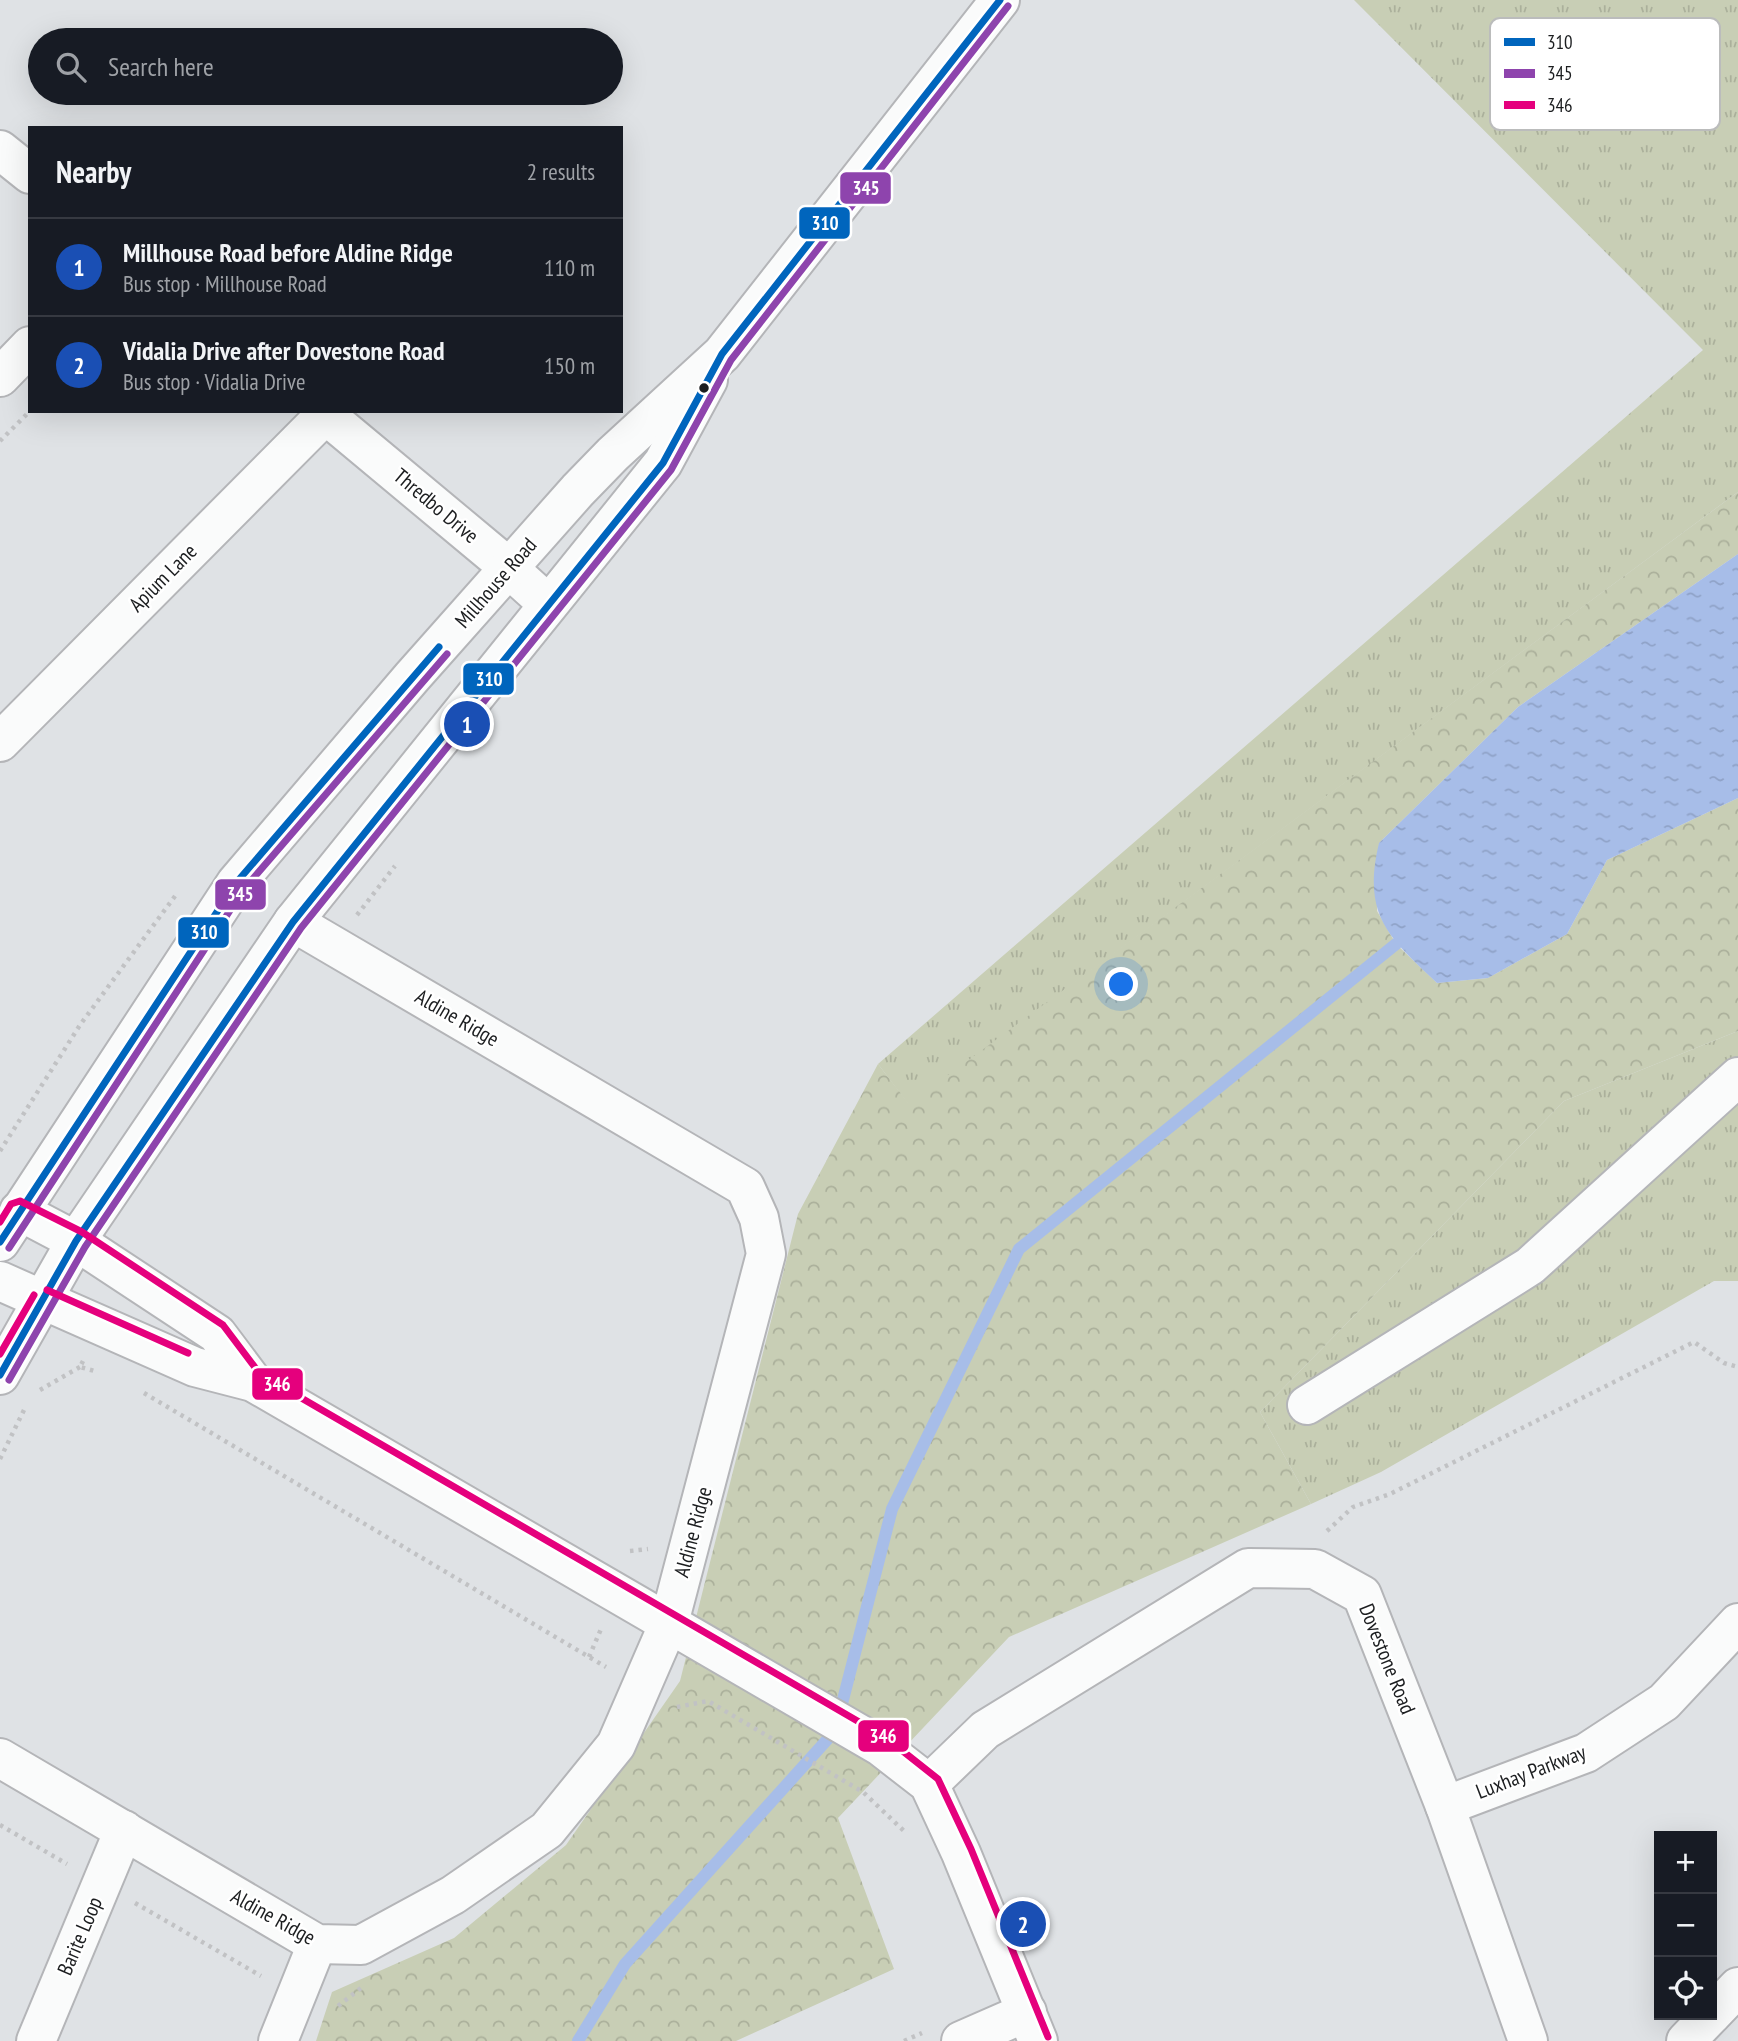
<!DOCTYPE html>
<html lang="en">
<head>
<meta charset="utf-8">
<style>
	body { margin:0; font-family:"PT Sans Narrow",sans-serif; background:#20242c; color:#f1f3f6 }
	.controls { position:absolute; right:21px; bottom:21px; display:grid; overflow:hidden; border-radius:0px; box-shadow:0 7px 28px #0002 }
	.controls button { width:63px; height:63px; display:grid; place-items:center; padding:0; border:0; border-bottom:2px solid #363941; background:#171b24; color:#f1f3f6; font:35px sans-serif }
	.you { position:absolute; left:1122px; top:985px; width:24px; height:24px; margin:-18px; border:5px solid #fff; border-radius:50%; background:#1a73e8; box-shadow:0 0 0 10px #1a73e833 }
	.badge { display:grid; place-items:center; width:46px; height:46px; border-radius:50%; background:#7c3aed; color:#fff; font-size:23px; font-weight:700 }
	.pin { position:absolute; translate:-50% -50%; border:4px solid #fff; box-shadow:0 2px 7px #0006 }
	.list { margin:0; padding:0; list-style:none }
	h2 { display:flex; justify-content:space-between; align-items:center; height:91px; margin:0; padding:0 28px; font-size:30px }
	h2 small { font-size:23px; font-weight:400; color:#9ea1a6 }
	.list li { display:grid; grid-template-columns:46px 1fr auto; gap:21px; align-items:center; box-sizing:border-box; height:98px; padding:0 28px; border-top:2px solid #363941 }
	.list b { display:block; font-size:26px; white-space:nowrap }
	.list p { margin:0; font-size:23px; white-space:nowrap; color:#9ea1a6 }
	.list em { font-size:23px; font-style:normal; color:#9ea1a6 }
	.icon { flex:none; width:38px; height:38px; fill:none; stroke:currentColor; stroke-width:2; stroke-linecap:round; stroke-linejoin:round }
	.map { position:relative; flex:none; width:1738px; height:2041px; overflow:hidden }
	.search { position:absolute; background:#171b24; box-shadow:0 7px 28px #0002; left:28px; top:28px; width:595px; height:77px; display:flex; align-items:center; gap:18px; box-sizing:border-box; padding:0 24px; border-radius:38px; color:#9ea1a6; font-size:26px }
	.panel { position:absolute; background:#171b24; box-shadow:0 7px 28px #0002; left:28px; top:126px; width:595px; height:287px; border-radius:0px }
	.map>svg:first-child { display:block }
</style>
</head>
<body>
<div class="map">
<svg width="1738" height="2041" viewBox="0 0 1738 2041">
	<defs>
		<pattern id="grass-tufts" width="24" height="20" patternUnits="userSpaceOnUse" patternTransform="scale(1.75)"><rect width="24" height="20" fill="#c8ceb5"/><path d="M3 7l-1-3M5 7V3M7 7l1-3M15 17l-1-3M17 17v-4M19 17l1-3" fill="none" stroke="#abb09b"/></pattern>
		<pattern id="forest-crowns" width="20" height="18" patternUnits="userSpaceOnUse" patternTransform="scale(1.75)"><rect width="20" height="18" fill="#c8ceb5"/><path d="M2 6a3 3 0 1 1 6 0M12 15a3 3 0 1 1 6 0" fill="none" stroke="#abb09b"/></pattern>
		<pattern id="water-ripples" width="26" height="14" patternUnits="userSpaceOnUse" patternTransform="scale(1.75)"><rect width="26" height="14" fill="#a7bde8"/><path d="M2 4q2-2 4 0t4 0M15 11q2-2 4 0t4 0" fill="none" stroke="#8fa2c7"/></pattern>
	</defs>
	<rect width="100%" height="100%" fill="#dfe2e5"/>
	<g fill="url(#grass-tufts)">
		<path d="M1354 0H1738V492L909 1105 878 1064 1703 350Z"/>
		<path d="M1738 1031V1281H1714L1381 1472 1311 1504 1260 1412 1564 1101Z"/>
	</g>
	<path fill="url(#forest-crowns)" d="M1738 492V554L1518 707 1379 843 1377 911 1396 944 1437 983 1488 978 1567 934 1607 860 1738 798V1031L1564 1101 1260 1412 1311 1504 1009 1637 838 1818 894 1969 736 2041H316L332 1992 454 1938 566 1845 680 1681 798 1214 878 1064 909 1104Z"/>
	<path fill="url(#water-ripples)" d="M1738 554V798L1607 860 1567 934 1488 978 1437 983C1388 937 1362 915 1379 843L1518 707Z"/>
	<g fill="none" stroke-linecap="round" stroke-linejoin="round">
		<path stroke="#a7bde8" stroke-width="12" d="M578 2041 625 1964 835 1731 892 1509 1019 1249 1396 944"/>
		<defs>
			<g id="minor">
				<path d="M0 150 30 174"/>
				<path d="M0 377 30 346"/>
				<path d="M321 411 495 556 548 604"/>
				<path d="M0 742 325 415"/>
				<path d="M19 1211 76 1241 217 1334 253 1382"/>
				<path d="M0 1281 195 1367 253 1382 880 1746 929 1784 961 1853 1038 2041"/>
				<path d="M1307 1405 1530 1266 1738 1077"/>
				<path d="M0 1758 317 1944 361 1945 453 1895 547 1830 616 1745 669 1623 766 1254 759 1218 745 1187 293 922"/>
				<path d="M929 1784 985 1730 1248 1568 1315 1569 1362 1595 1445 1806 1528 2041"/>
				<path d="M1445 1806 1586 1753 1664 1702 1738 1623"/>
				<path d="M1712 2014 1738 1987"/>
				<path d="M36 2041 124 1830"/>
				<path d="M278 2041 317 1944"/>
				<path d="M961 2041 1027 2012"/>
				<path d="M1686 2041 1711 2015"/>
			</g>
			<g id="major">
				<path d="M0 1242 236 883 412 677 578 490 613 454 722 354 1000 0"/>
				<path d="M0 1375 76 1241 293 922 663 463 708 380"/>
			</g>
		</defs>
		<use href="#minor" stroke="#b4b5b8" stroke-width="42"/>
		<use href="#major" stroke="#b4b5b8" stroke-width="42"/>
		<g stroke="#c1c2c4" stroke-width="4.5" stroke-dasharray="3.5 5" stroke-linecap="butt">
			<path d="M0 441 30 411"/>
			<path d="M357 915 395 866"/>
			<path d="M0 1151 80 1025 178 892"/>
			<path d="M83 1361 80 1367 98 1372"/>
			<path d="M40 1390 80 1367"/>
			<path d="M144 1393 606 1667"/>
			<path d="M0 1459 24 1410"/>
			<path d="M1327 1531 1353 1507 1390 1494 1694 1342 1724 1363 1738 1367"/>
			<path d="M630 1551 648 1549"/>
			<path d="M589 1657 601 1629"/>
			<path d="M677 1707 708 1701 863 1792 904 1831"/>
			<path d="M0 1825 67 1864"/>
			<path d="M135 1903 261 1976"/>
			<path d="M338 2006 361 1988"/>
			<path d="M904 2041 922 2033"/>
		</g>
		<use href="#minor" stroke="#fafbfb" stroke-width="38"/>
		<use href="#major" stroke="#fafbfb" stroke-width="38"/>
		<defs>
			<g id="bus-1">
				<path d="M0 1242 236 883 439 647"/>
				<path d="M0 1375 76 1241 293 922 663 463 722 354 1000 0"/>
			</g>
			<g id="bus-2">
				<path d="M9 1248 244 889 447 654"/>
				<path d="M9 1380 85 1247 301 928 671 470 731 360 1008 6"/>
			</g>
			<g id="bus-3">
				<path d="M0 1222 11 1204 20 1201 82 1232 223 1325 260 1374 885 1737 938 1779 971 1849 1048 2037"/>
				<path d="M47 1290 188 1353"/>
				<path d="M0 1354 34 1295"/>
			</g>
		</defs>
		<use href="#bus-1" stroke="#fff" stroke-width="12"/>
		<use href="#bus-2" stroke="#fff" stroke-width="12"/>
		<use href="#bus-3" stroke="#fff" stroke-width="12"/>
		<use href="#bus-1" stroke="#0065bd" stroke-width="7"/>
		<use href="#bus-2" stroke="#8e44ad" stroke-width="7"/>
		<use href="#bus-3" stroke="#e5007d" stroke-width="7"/>
	</g>
	<circle fill="#1c1e20" stroke="#fff" stroke-width="2.5" cx="704" cy="388" r="6"/>
	<g text-anchor="middle" stroke-width="5" stroke-linejoin="round" paint-order="stroke">
		<g font-size="21" fill="#1c1e20" stroke="#fff">
			<text transform="translate(436 506) rotate(40)" y="7">Thredbo Drive</text>
			<text transform="translate(163 578) rotate(-45)" y="7">Apium Lane</text>
			<text transform="translate(496 583) rotate(-49)" y="7">Millhouse Road</text>
			<text transform="translate(457 1018) rotate(30)" y="7">Aldine Ridge</text>
			<text transform="translate(693 1532) rotate(-75)" y="7">Aldine Ridge</text>
			<text transform="translate(1387 1659) rotate(68)" y="7">Dovestone Road</text>
			<text transform="translate(1531 1772) rotate(-21)" y="7">Luxhay Parkway</text>
			<text transform="translate(273 1917) rotate(29)" y="7">Aldine Ridge</text>
			<text transform="translate(80 1936) rotate(-67)" y="7">Barite Loop</text>
		</g>
	</g>
	<rect x="1490" y="18" width="230" height="112" rx="10" fill="#fff" stroke="#bbbcbc" stroke-width="2"/>
	<rect x="1504" y="38" width="31" height="8" fill="#0065bd"/>
	<rect x="1504" y="69" width="31" height="9" fill="#8e44ad"/>
	<rect x="1504" y="101" width="31" height="8" fill="#e5007d"/>
	<g font-size="19" fill="#1c1e20">
		<text x="1547" y="49">310</text>
		<text x="1547" y="80">345</text>
		<text x="1547" y="112">346</text>
	</g>
	<g stroke="#fff" stroke-width="2.5">
		<rect x="839" y="171" width="53" height="34" rx="7" fill="#8e44ad"/>
		<rect x="798" y="206" width="53" height="34" rx="7" fill="#0065bd"/>
		<rect x="462" y="662" width="53" height="34" rx="7" fill="#0065bd"/>
		<rect x="214" y="878" width="53" height="33" rx="7" fill="#8e44ad"/>
		<rect x="177" y="916" width="53" height="33" rx="7" fill="#0065bd"/>
		<rect x="251" y="1367" width="53" height="34" rx="7" fill="#e5007d"/>
		<rect x="857" y="1719" width="53" height="34" rx="7" fill="#e5007d"/>
	</g>
	<g font-size="19" text-anchor="middle" font-weight="bold" fill="#fff">
		<text x="866" y="195">345</text>
		<text x="825" y="230">310</text>
		<text x="489" y="686">310</text>
		<text x="240" y="901">345</text>
		<text x="204" y="939">310</text>
		<text x="277" y="1391">346</text>
		<text x="883" y="1743">346</text>
	</g>
</svg>
<div class="controls">
<button>+</button>
<button>−</button>
<button><svg class="icon" aria-label="locate" viewBox="0 0 24 24"><circle cx="12" cy="12" r="6"/><path d="M12 2v4M12 18v4M2 12h4M18 12h4"/></svg></button>
</div>
<div class="you"></div>
<div class="pin badge" style="left:467px;top:724px;background:#1a4fb4">1</div>
<div class="pin badge" style="left:1023px;top:1924px;background:#1a4fb4">2</div>
<div class="search"><svg class="icon" aria-label="search" viewBox="0 0 24 24"><circle cx="10" cy="10" r="6"/><path d="M15 15l6 6"/></svg>Search here</div>
<section class="panel">
<h2>Nearby<small>2 results</small></h2>
<ul class="list">
<li><span class="badge" style="background:#1a4fb4">1</span><div><b>Millhouse Road before Aldine Ridge</b><p>Bus stop · Millhouse Road</p></div><em>110 m</em></li>
<li><span class="badge" style="background:#1a4fb4">2</span><div><b>Vidalia Drive after Dovestone Road</b><p>Bus stop · Vidalia Drive</p></div><em>150 m</em></li>
</ul>
</section>
</div>
</body>
</html>
